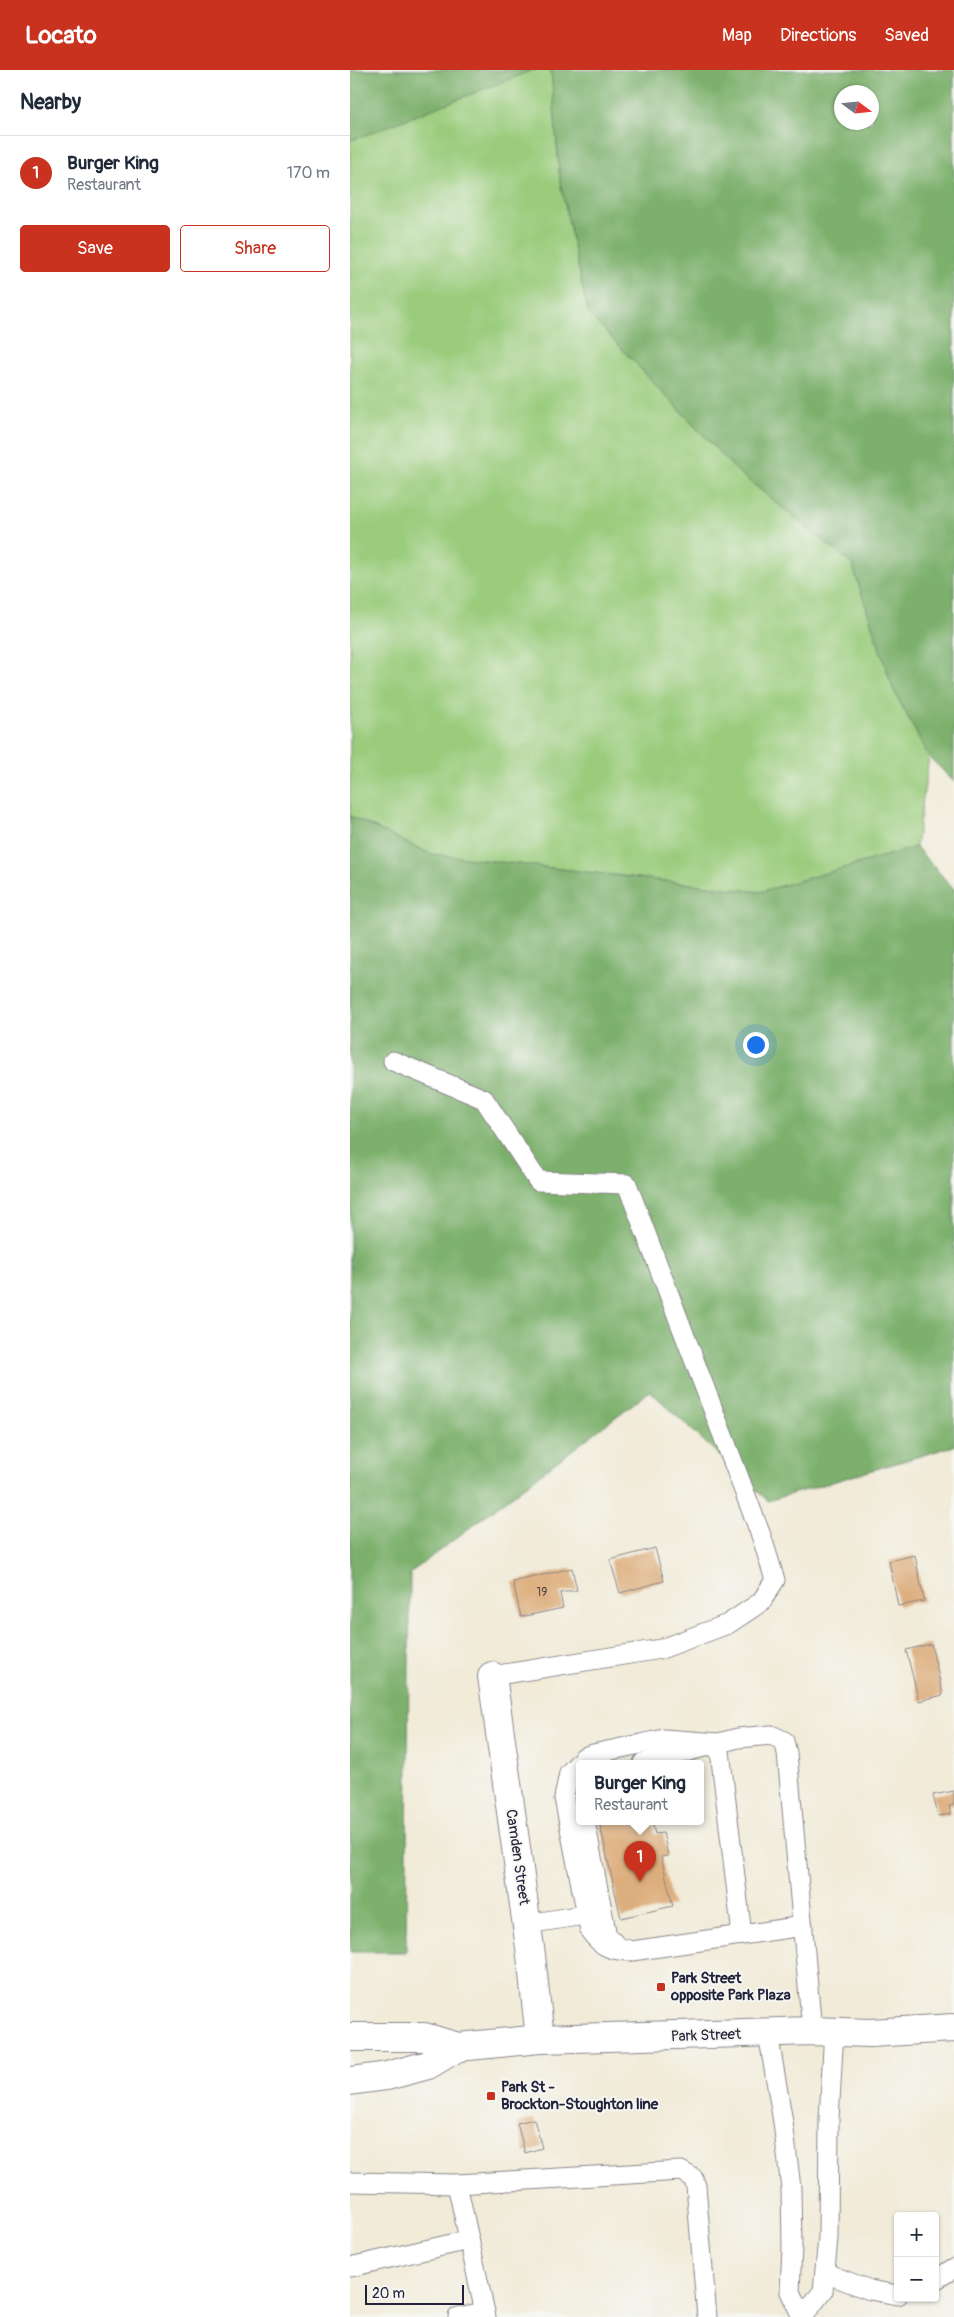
<!DOCTYPE html>
<html lang="en">
<head>
<meta charset="utf-8">
<style>
	body { margin:0; font-family:Pangolin,sans-serif; background:#f2f2f3; color:#1f2937 }
	.controls { position:absolute; right:15px; bottom:15px; display:grid; overflow:hidden; border-radius:5px; box-shadow:0 1px 4px #0004 }
	.controls button { width:45px; height:45px; display:grid; place-items:center; padding:0; border:0; border-bottom:1px solid #e0e1e3; background:#fff; color:#1f2937; font:25px sans-serif }
	.compass { position:absolute; left:484px; top:15px; width:45px; height:45px; border-radius:50%; background:#fff; box-shadow:0 1px 4px #0004; rotate:105deg }
	.scale { position:absolute; left:15px; bottom:12px; width:99px; box-sizing:border-box; padding-left:5px; border:2px solid #22223b; border-top:0; font-size:14px; line-height:18px; white-space:nowrap; color:#22223b; -webkit-text-stroke:4px #f6f6f2; paint-order:stroke }
	.you { position:absolute; left:405px; top:974px; width:18px; height:18px; margin:-12px; border:4px solid #fff; border-radius:50%; background:#1a73e8; box-shadow:0 0 0 8px #1a73e833 }
	.badge { display:grid; place-items:center; width:32px; height:32px; border-radius:50%; background:#c8321e; color:#fff; font-size:16px; font-weight:700 }
	.pin { position:absolute; translate:-50% -41px; filter:drop-shadow(0 1px 2px #0008) }
	.pin::after { content:''; position:absolute; top:26px; width:18px; height:15px; background:inherit; clip-path:polygon(0 0,100% 0,50% 100%) }
	.popup { position:absolute; left:226px; top:1690px; width:128px; height:65px; box-sizing:border-box; display:grid; place-content:center; border-radius:5px; background:#fff; filter:drop-shadow(0 1px 4px #0005); font-size:16px; white-space:nowrap; color:#747a83 }
	.popup b { font-size:19px; color:#1f2937 }
	.popup::after { content:''; position:absolute; left:50%; top:100%; margin-left:-10px; border:10px solid transparent; border-top-color:#fff }
	.list { margin:0; padding:0; list-style:none }
	h2 { display:flex; justify-content:space-between; align-items:center; height:65px; margin:0; padding:0 20px; font-size:21px }
	h2 small { font-size:16px; font-weight:400; color:#747a83 }
	.list li { display:grid; grid-template-columns:32px 1fr auto; gap:15px; align-items:center; box-sizing:border-box; height:75px; padding:0 20px; border-top:1px solid #e0e1e3 }
	.list b { display:block; font-size:19px; white-space:nowrap }
	.list p { margin:0; font-size:16px; white-space:nowrap; color:#747a83 }
	.list em { font-size:16px; font-style:normal; color:#747a83 }
	.actions { display:flex; gap:10px; padding:15px 20px }
	.actions a { flex:1; padding:11px 0; border:1px solid #c8321e; border-radius:5px; text-align:center; font-size:18px; color:#c8321e }
	.actions .main { background:#c8321e; color:#fff }
	.map { position:relative; flex:none; width:604px; height:2247px; overflow:hidden }
	header { display:flex; align-items:center; gap:30px; box-sizing:border-box; height:70px; padding:0 25px; background:#c8321e; color:#fff }
	header strong { font-size:24px }
	nav { display:flex; gap:28px; margin-inline-start:auto; font-size:18px }
	main { display:flex }
	aside { flex:1; background:#fff }
	.map>svg:first-child { display:block }
</style>
</head>
<body>
<header>
<strong>Locato</strong>
<nav><a>Map</a><a>Directions</a><a>Saved</a></nav>
</header>
<main>
<aside>
<h2>Nearby<small></small></h2>
<ul class="list">
<li><span class="badge">1</span><div><b>Burger King</b><p>Restaurant</p></div><em>170 m</em></li>
</ul>
<div class="actions"><a class="main">Save</a><a>Share</a></div>
</aside>
<div class="map">
<svg width="604" height="2247" viewBox="0 0 604 2247">
	<rect width="100%" height="100%" fill="#f6f6f2"/>
	<filter id="ink" filterUnits="userSpaceOnUse"><feTurbulence type="fractalNoise" baseFrequency=".02" numOctaves="2"/><feDisplacementMap in="SourceGraphic" scale="10" xChannelSelector="R" yChannelSelector="G"/><feConvolveMatrix kernelMatrix="1 2 1 2 8 2 1 2 1" color-interpolation-filters="sRGB"/></filter>
	<filter id="wash" filterUnits="userSpaceOnUse"><feTurbulence type="fractalNoise" baseFrequency=".0096" numOctaves="4" result="noise"/><feDisplacementMap in="SourceGraphic" scale="20" xChannelSelector="R" yChannelSelector="G"/><feGaussianBlur stdDeviation="1.12" result="paint"/><feColorMatrix in="noise" values="0 0 0 0 0 0 0 0 0 0 0 0 0 0 0 0 0 1.4 0 .05"/><feComposite in="paint" operator="in"/></filter>
	<g filter="url(#wash)">
		<rect width="100%" height="100%" fill="#f1ebd8"/>
		<path fill="#9acc7c" stroke="#5e775c" d="M0 0H201L210 111 238 243 387 401 502 494 543 619 579 687 566 777 410 822 81 784 0 746Z"/>
		<g fill="#7bb06c" stroke="#4e6954" fill-rule="evenodd">
			<path d="M0 0H183L0 71Z"/>
			<path d="M201 0H604V712L579 687 543 619 502 494 387 401 238 243 210 111ZM522 22V52H492V22Z"/>
			<path d="M0 746 81 784 410 822 566 777 604 819V1376L418 1431 300 1321 60 1503 56 1882H0Z"/>
		</g>
		<g id="blocks">
			<g fill="#ddae7d">
				<path d="M305 1478 314 1511 270 1523 260 1490Z"/>
				<path d="M565 1485 574 1531 548 1536 539 1491Z"/>
				<path d="M222 1498 227 1520 210 1523 213 1538 171 1547 163 1512Z"/>
				<path d="M581 1574 593 1625 569 1631 556 1580Z"/>
				<path d="M604 1721V1735L599 1736 601 1744 588 1746 583 1725Z"/>
				<path d="M249 1751H302L305 1764 313 1763 318 1786 311 1787 323 1836 271 1848Z"/>
				<path d="M184 2049 192 2078 175 2083 167 2053Z"/>
			</g>
		</g>
	</g>
	<g filter="url(#ink)">
		<use href="#blocks" fill-opacity="0" stroke="#8a868a" stroke-width="1"/>
		<g fill="none" stroke-linecap="round" stroke-linejoin="round">
			<defs>
				<g id="lane">
					<path d="M43 991 134 1029 188 1111 277 1114 412 1468 425 1510 411 1532 378 1554 311 1579 142 1606"/>
					<path d="M293 1693 369 1673 392 1865"/>
					<path d="M235 1751 257 1866 268 1877 282 1881 453 1856"/>
					<path d="M177 1854 247 1843"/>
					<path d="M282 1881C263 1881 252 1878 240 1861L214 1728 219 1703 234 1687 243 1684 314 1669 369 1673 388 1668 421 1665 434 1671 437 1683 462 1961"/>
					<path d="M418 1963 433 2052 441 2118 442 2176 440 2222 452 2247"/>
					<path d="M0 2112 107 2114 331 2101 343 2108 346 2116 357 2247"/>
					<path d="M107 2114 136 2247"/>
					<path d="M0 2197 119 2170"/>
					<path d="M475 2203 520 2220 548 2225"/>
					<path d="M585 2210 604 2198"/>
					<path d="M108 2247 135 2242"/>
					<path d="M452 2247 473 2221 478 2168 479 2049 484 1960"/>
				</g>
				<path id="street" d="M142 1606 181 1885 190 1969"/>
				<g id="secondary">
					<path d="M0 1967H74L108 1977 190 1969 462 1961 520 1963 604 1958"/>
					<path d="M0 2011 37 2006 78 1995 108 1977"/>
				</g>
			</defs>
			<use href="#lane" stroke="#8a868a" stroke-width="21"/>
			<use href="#street" stroke="#8a868a" stroke-width="30"/>
			<use href="#secondary" stroke="#8a868a" stroke-width="30"/>
			<use href="#lane" stroke="#fff" stroke-width="19"/>
			<use href="#street" stroke="#fff" stroke-width="28"/>
			<use href="#secondary" stroke="#fff" stroke-width="28"/>
		</g>
	</g>
	<g fill="#c8321e" stroke="#f6f6f2" stroke-width="2">
		<rect x="306" y="1912" width="10" height="10" rx="2.5"/>
		<rect x="136" y="2021" width="10" height="10" rx="2.5"/>
	</g>
	<g text-anchor="middle" stroke-width="4" stroke-linejoin="round" paint-order="stroke">
		<g font-size="12" fill="#51454c">
			<text x="192" y="1526">19</text>
		</g>
		<g font-size="15" fill="#22223b" stroke="#f6f6f2">
			<text transform="translate(168 1787) rotate(82)" y="5">Camden Street</text>
			<text transform="translate(356 1965) rotate(-2)" y="5">Park Street</text>
		</g>
		<g font-size="15" font-weight="bold" fill="#22223b" stroke="#f6f6f2" text-anchor="start">
			<text x="321" y="1913">Park Street<tspan x="321" dy="17">opposite Park Plaza</tspan></text>
			<text x="151" y="2022">Park St -<tspan x="151" dy="17">Brockton-Stoughton line</tspan></text>
		</g>
	</g>
</svg>
<div class="controls">
<button>+</button>
<button>−</button>
</div>
<svg class="compass" viewBox="-18 -18 36 36"><path d="M0-13l5 13h-10z" fill="#e53935"/><path d="M0 13l5-13h-10z" fill="#747a83"/></svg>
<div class="scale">20 m</div>
<div class="you"></div>
<div class="pin badge" style="left:290px;top:1812px">1</div>
<div class="popup"><b>Burger King</b>Restaurant</div>
</div>
</main>
</body>
</html>
